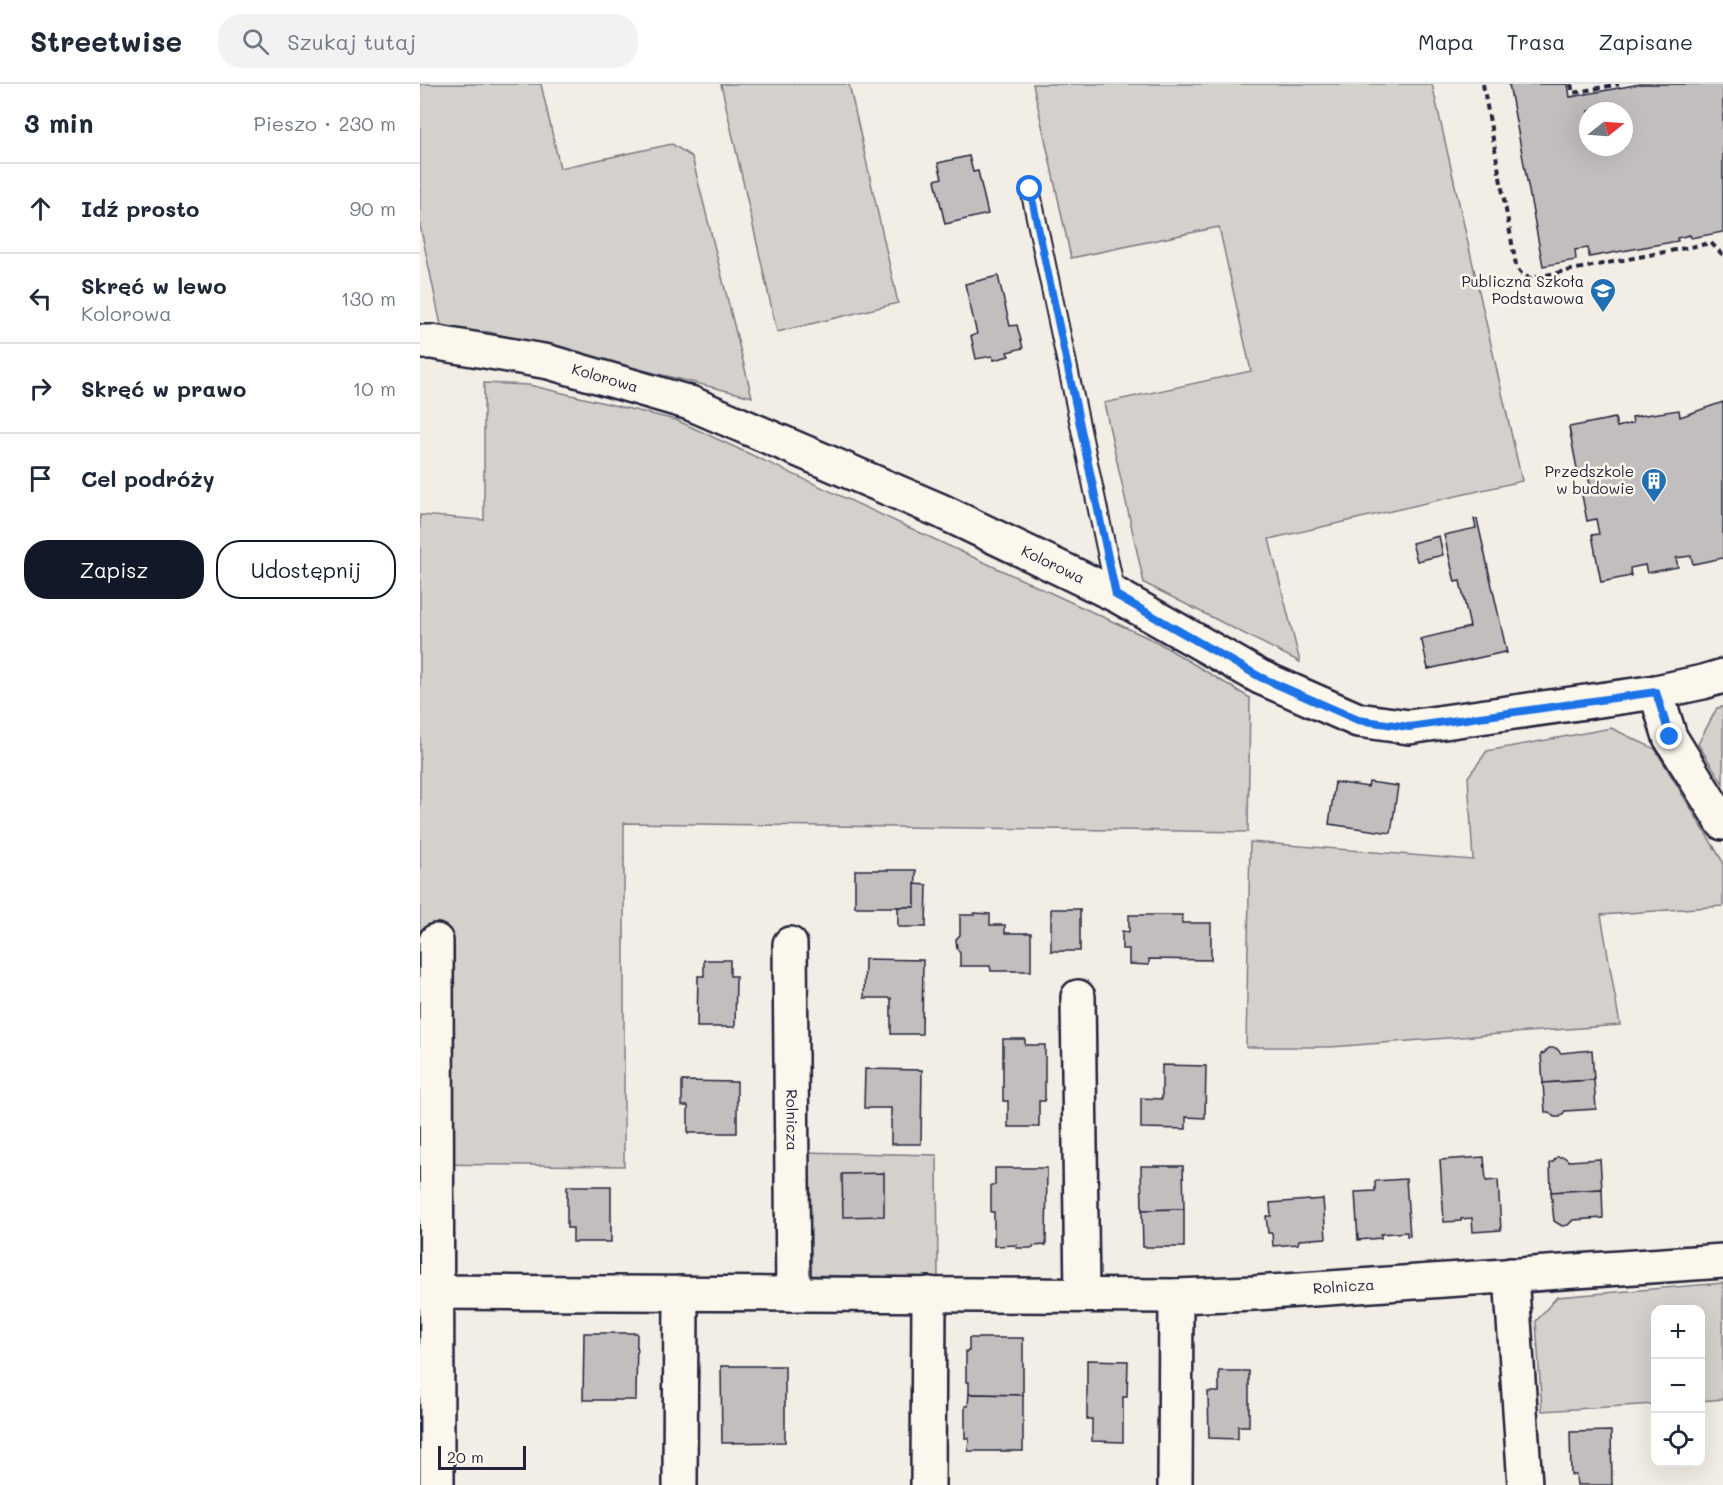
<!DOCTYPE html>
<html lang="pl">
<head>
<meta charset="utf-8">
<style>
	body { margin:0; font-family:Mali,sans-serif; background:#f2f2f3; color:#1f2937 }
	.controls { position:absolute; right:18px; bottom:18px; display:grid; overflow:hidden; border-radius:12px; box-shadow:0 6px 24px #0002 }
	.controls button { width:54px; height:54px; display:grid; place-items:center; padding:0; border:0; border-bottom:2px solid #e0e1e3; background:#fff; color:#1f2937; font:30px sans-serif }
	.compass { position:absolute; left:1159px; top:18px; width:54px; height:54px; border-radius:50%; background:#fff; box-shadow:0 6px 24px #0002; rotate:73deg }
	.scale { position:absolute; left:18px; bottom:15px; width:88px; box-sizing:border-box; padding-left:6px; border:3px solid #22223b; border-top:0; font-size:16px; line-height:21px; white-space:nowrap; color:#22223b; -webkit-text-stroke:4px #fbf7ec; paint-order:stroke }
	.stop { position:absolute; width:18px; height:18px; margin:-14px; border:4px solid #1a73e8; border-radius:50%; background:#fff }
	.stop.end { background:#1a73e8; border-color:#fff; box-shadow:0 2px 6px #0008 }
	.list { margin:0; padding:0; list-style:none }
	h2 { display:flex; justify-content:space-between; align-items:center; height:78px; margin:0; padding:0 24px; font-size:26px }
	h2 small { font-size:20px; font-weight:400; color:#747a83 }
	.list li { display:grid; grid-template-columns:39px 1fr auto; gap:18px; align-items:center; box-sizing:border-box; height:90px; padding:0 24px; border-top:2px solid #e0e1e3 }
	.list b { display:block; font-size:22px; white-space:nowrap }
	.list p { margin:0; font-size:20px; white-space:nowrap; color:#747a83 }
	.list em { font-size:20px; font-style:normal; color:#747a83 }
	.actions { display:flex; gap:12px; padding:18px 24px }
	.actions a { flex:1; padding:14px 0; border:2px solid #111827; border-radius:24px; text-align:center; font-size:21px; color:#111827 }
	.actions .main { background:#111827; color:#fff }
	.icon { flex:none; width:33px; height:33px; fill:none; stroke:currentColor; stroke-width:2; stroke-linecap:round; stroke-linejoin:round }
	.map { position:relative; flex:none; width:1303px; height:1401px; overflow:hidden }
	header { display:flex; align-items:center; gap:36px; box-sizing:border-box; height:84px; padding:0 30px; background:#fff; border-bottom:2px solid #e0e1e3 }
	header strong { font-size:28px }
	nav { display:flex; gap:33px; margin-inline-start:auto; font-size:21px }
	.search { width:420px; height:54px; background:#f2f2f3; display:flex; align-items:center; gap:15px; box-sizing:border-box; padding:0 21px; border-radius:24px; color:#747a83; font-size:22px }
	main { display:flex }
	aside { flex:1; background:#fff }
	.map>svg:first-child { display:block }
</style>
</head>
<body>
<header>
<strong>Streetwise</strong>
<div class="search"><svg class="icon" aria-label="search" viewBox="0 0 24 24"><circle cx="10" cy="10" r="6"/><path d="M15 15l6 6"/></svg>Szukaj tutaj</div>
<nav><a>Mapa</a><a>Trasa</a><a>Zapisane</a></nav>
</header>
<main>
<aside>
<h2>3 min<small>Pieszo · 230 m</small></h2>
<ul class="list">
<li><svg class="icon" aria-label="ahead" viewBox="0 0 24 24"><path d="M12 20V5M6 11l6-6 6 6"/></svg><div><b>Idź prosto</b></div><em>90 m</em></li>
<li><svg class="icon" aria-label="left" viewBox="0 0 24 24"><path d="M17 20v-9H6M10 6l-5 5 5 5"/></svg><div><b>Skręć w lewo</b><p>Kolorowa</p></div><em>130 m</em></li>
<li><svg class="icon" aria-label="right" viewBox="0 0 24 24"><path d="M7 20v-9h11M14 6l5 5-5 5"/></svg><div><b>Skręć w prawo</b></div><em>10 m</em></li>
<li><svg class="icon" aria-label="arrive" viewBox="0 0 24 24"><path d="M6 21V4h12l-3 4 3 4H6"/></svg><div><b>Cel podróży</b></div></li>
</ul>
<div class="actions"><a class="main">Zapisz</a><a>Udostępnij</a></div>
</aside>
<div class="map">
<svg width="1303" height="1401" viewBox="0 0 1303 1401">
	<rect width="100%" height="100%" fill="#f2eee5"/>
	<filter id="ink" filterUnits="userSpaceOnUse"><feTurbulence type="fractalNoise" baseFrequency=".0167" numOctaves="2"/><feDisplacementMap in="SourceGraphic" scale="12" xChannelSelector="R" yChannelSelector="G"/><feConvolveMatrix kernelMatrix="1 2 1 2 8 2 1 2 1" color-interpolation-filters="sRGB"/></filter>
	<g filter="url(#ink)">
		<g fill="#d4d1cc" stroke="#7b7a84" stroke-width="1.5">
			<path d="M0 0H121L140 84 252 60 272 73 332 313 69 248 22 246 0 141Z"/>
			<path d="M301 0H429L478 219 357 248Z"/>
			<path d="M613 0H1012L1102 397 849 455 880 578 724 499 684 319 831 287 799 143 651 174Z"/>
			<path d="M64 299 109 301 256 336 737 558 830 614 828 748 204 739V1082L0 1080V431L64 436Z"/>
			<path d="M1303 623V700L1278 660 1297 624Z"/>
			<path d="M1191 644 1235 665 1303 778V822L1181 831 1200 941 910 963H826L830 758 1053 776 1048 693 1067 667Z"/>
			<path d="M383 1068 517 1071 518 1194 385 1191Z"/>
			<path d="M1303 1199V1315L1281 1317 1280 1226H1236L1235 1320 1122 1327 1116 1237 1137 1213Z"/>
		</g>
		<g fill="#c2bebe" stroke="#22223b" stroke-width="1.5" fill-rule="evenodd">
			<path d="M1089 0H1148L1150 13 1220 0H1303V148L1271 154 1270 151 1257 154 1258 157 1169 173 1168 164 1155 166 1156 176 1123 182ZM1168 27H1204V63H1168Z"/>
			<path d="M549 72 553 88 558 87 568 130 525 140 515 96 522 94 518 79Z"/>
			<path d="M578 192 590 242 597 241 603 264 587 268 589 272 574 276 572 272 556 275 551 252 557 250 545 200Z"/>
			<path d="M1303 318V474L1273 480 1271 472 1256 474 1258 483 1227 489 1225 481 1210 484 1211 492 1181 498 1172 451 1179 450 1176 435 1167 437 1161 406 1171 404 1167 388 1158 390 1149 343 1195 334 1197 343 1213 339 1212 333 1259 326 1260 333Z"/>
			<path d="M1054 435H1057L1087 569H1085V568L1008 585 1002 557H1000V555L1050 543 1040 497 1035 498 1024 451 1056 444Z"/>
			<path d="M1019 452 1023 471 997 477 992 459Z"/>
			<path d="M915 698 948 703 949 698 978 702 971 749 909 740Z"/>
			<path d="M435 786H496L495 823H435Z"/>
			<path d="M495 800 507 801 506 843H478V823H495Z"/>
			<rect x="631" y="825" width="29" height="42"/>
			<path d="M554 829 570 830V841H585V849H611V887H571L570 882H540V869L537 865 536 855 540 851V831H555Z"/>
			<path d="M709 831H762V839H791V876L729 875V881L709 880V865H702V847L709 848Z"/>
			<path d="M445 875 503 876 502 950H471V914H444Z"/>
			<path d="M284 876H310V892H316L315 943H277L278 892H284Z"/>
			<path d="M583 955H605V961H625V1017H619V1043H588V1017H583Z"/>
			<path d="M1129 964H1136L1141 969 1172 966 1174 996 1123 999 1121 970 1124 969Z"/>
			<path d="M742 981 786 982 785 1034 766 1033V1045L721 1044V1014L742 1015Z"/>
			<path d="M445 985 502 986 501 1060H471V1024H444Z"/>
			<path d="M1174 996 1176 1025 1145 1027 1140 1033H1134L1129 1028H1125L1123 999Z"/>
			<path d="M262 997 317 998V1049H268V1022H262Z"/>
			<path d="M1064 1073 1066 1097 1078 1096 1081 1146 1053 1148 1052 1134 1041 1135V1137L1024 1138 1020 1076Z"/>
			<path d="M1137 1073H1144L1149 1077 1180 1075 1182 1105 1131 1108 1130 1079 1133 1078Z"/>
			<path d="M721 1082H763L764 1125 722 1126Z"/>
			<path d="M575 1084H627L626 1161 613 1162V1164H596L597 1161 574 1162V1128H571V1101H575Z"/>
			<path d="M464 1089V1132L423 1133 422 1090Z"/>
			<path d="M986 1095 990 1152H987V1148L961 1150V1154L938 1156 935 1108 955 1107V1097Z"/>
			<path d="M147 1102H191V1158H153V1144H147Z"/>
			<path d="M1182 1105 1183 1134 1153 1136 1148 1141 1142 1142 1134 1137 1131 1108Z"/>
			<path d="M903 1115 906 1154 879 1156 878 1160 853 1162 852 1149H848L846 1132H851L850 1119Z"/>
			<path d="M764 1125V1163H723L722 1126Z"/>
			<path d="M164 1249H217L216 1316H163Z"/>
			<path d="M549 1254H603V1311L549 1310V1298H546V1267H549Z"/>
			<path d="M667 1276 708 1277 707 1313H703V1358L672 1357V1335H667Z"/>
			<path d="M301 1282H365V1358L302 1359Z"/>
			<path d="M799 1287H829V1342H818V1355L789 1354 788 1308H799Z"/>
			<path d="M549 1310 603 1311V1367H548L549 1354H545V1322H548Z"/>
			<path d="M1191 1347 1192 1401H1157L1156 1391H1151L1150 1348Z"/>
		</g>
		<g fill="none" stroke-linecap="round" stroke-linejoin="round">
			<defs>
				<path id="service" d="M610 105 696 511"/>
				<g id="minor">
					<path id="s1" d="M0 258H12L129 278 270 319 521 427 696 511 840 593 938 636 989 643 1236 608 1283 598 1303 592"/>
					<path d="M1236 608 1250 653 1303 739"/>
					<path d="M16 857 17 1401"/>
					<path id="s2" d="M370 860 373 1210"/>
					<path d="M658 913 662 1211"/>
					<path d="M1091 1191 1105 1401"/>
					<path id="s3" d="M0 1208 756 1212 835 1209 1303 1177"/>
					<path d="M260 1401 261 1209"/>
					<path d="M508 1401 509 1210"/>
					<path d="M755 1401 756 1212"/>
				</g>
			</defs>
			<use href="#service" stroke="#22223b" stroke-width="22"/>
			<use href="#minor" stroke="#22223b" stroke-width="38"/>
			<g stroke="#22223b" stroke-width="4" stroke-dasharray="6 4.5" stroke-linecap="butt">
				<path d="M1063 0 1096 181C1099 189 1102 191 1110 194L1291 159 1303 171"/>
				<path d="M1151 0 1153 9 1199 0"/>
			</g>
			<use href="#service" stroke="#fbf7ec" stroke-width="18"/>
			<use href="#minor" stroke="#fbf7ec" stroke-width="33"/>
		</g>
	</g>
	<g fill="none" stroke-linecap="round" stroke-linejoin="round" filter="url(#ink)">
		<path stroke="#1a73e8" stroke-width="8" d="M610 105 696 511 840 593 938 636 989 643 1236 608 1250 653"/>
	</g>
	<defs>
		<symbol id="school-pin" viewBox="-11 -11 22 30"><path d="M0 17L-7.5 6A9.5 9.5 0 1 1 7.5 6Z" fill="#1f6fb2" stroke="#fbf7ec"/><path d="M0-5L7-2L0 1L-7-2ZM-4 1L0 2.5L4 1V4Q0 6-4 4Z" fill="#fff"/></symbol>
		<symbol id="building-pin" viewBox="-11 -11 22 30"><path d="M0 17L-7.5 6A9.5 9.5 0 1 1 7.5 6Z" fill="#1f6fb2" stroke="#fbf7ec"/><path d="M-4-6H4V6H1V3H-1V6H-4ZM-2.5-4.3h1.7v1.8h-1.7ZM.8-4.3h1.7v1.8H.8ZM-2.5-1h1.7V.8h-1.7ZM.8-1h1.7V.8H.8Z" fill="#fff"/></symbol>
	</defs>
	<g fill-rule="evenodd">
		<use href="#school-pin" x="1168" y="192" width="30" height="40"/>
		<use href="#building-pin" x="1219" y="382" width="30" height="40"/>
	</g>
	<g text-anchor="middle" stroke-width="5" stroke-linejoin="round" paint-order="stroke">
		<g font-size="15" fill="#22223b" stroke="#fbf7ec" text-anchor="end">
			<text x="1164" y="203">Publiczna Szkoła<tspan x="1164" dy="17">Podstawowa</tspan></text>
			<text x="1214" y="393">Przedszkole<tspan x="1214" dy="17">w budowie</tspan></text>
		</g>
		<g font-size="15" fill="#22223b" stroke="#fbf7ec">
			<text dy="5" stroke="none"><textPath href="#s1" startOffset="189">Kolorowa</textPath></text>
			<text dy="5" stroke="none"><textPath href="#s1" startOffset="675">Kolorowa</textPath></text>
			<text dy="5" stroke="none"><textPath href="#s2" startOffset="176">Rolnicza</textPath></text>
			<text dy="5" stroke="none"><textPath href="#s3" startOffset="924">Rolnicza</textPath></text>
		</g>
	</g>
</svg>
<div class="controls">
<button>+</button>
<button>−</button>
<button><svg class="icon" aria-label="locate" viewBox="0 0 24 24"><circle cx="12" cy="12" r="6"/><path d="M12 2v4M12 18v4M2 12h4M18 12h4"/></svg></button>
</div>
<svg class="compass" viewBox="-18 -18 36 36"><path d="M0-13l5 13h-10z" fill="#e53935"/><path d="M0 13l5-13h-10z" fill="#747a83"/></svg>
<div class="scale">20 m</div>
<div class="stop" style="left:610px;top:105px"></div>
<div class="stop end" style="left:1250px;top:653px"></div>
</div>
</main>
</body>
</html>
